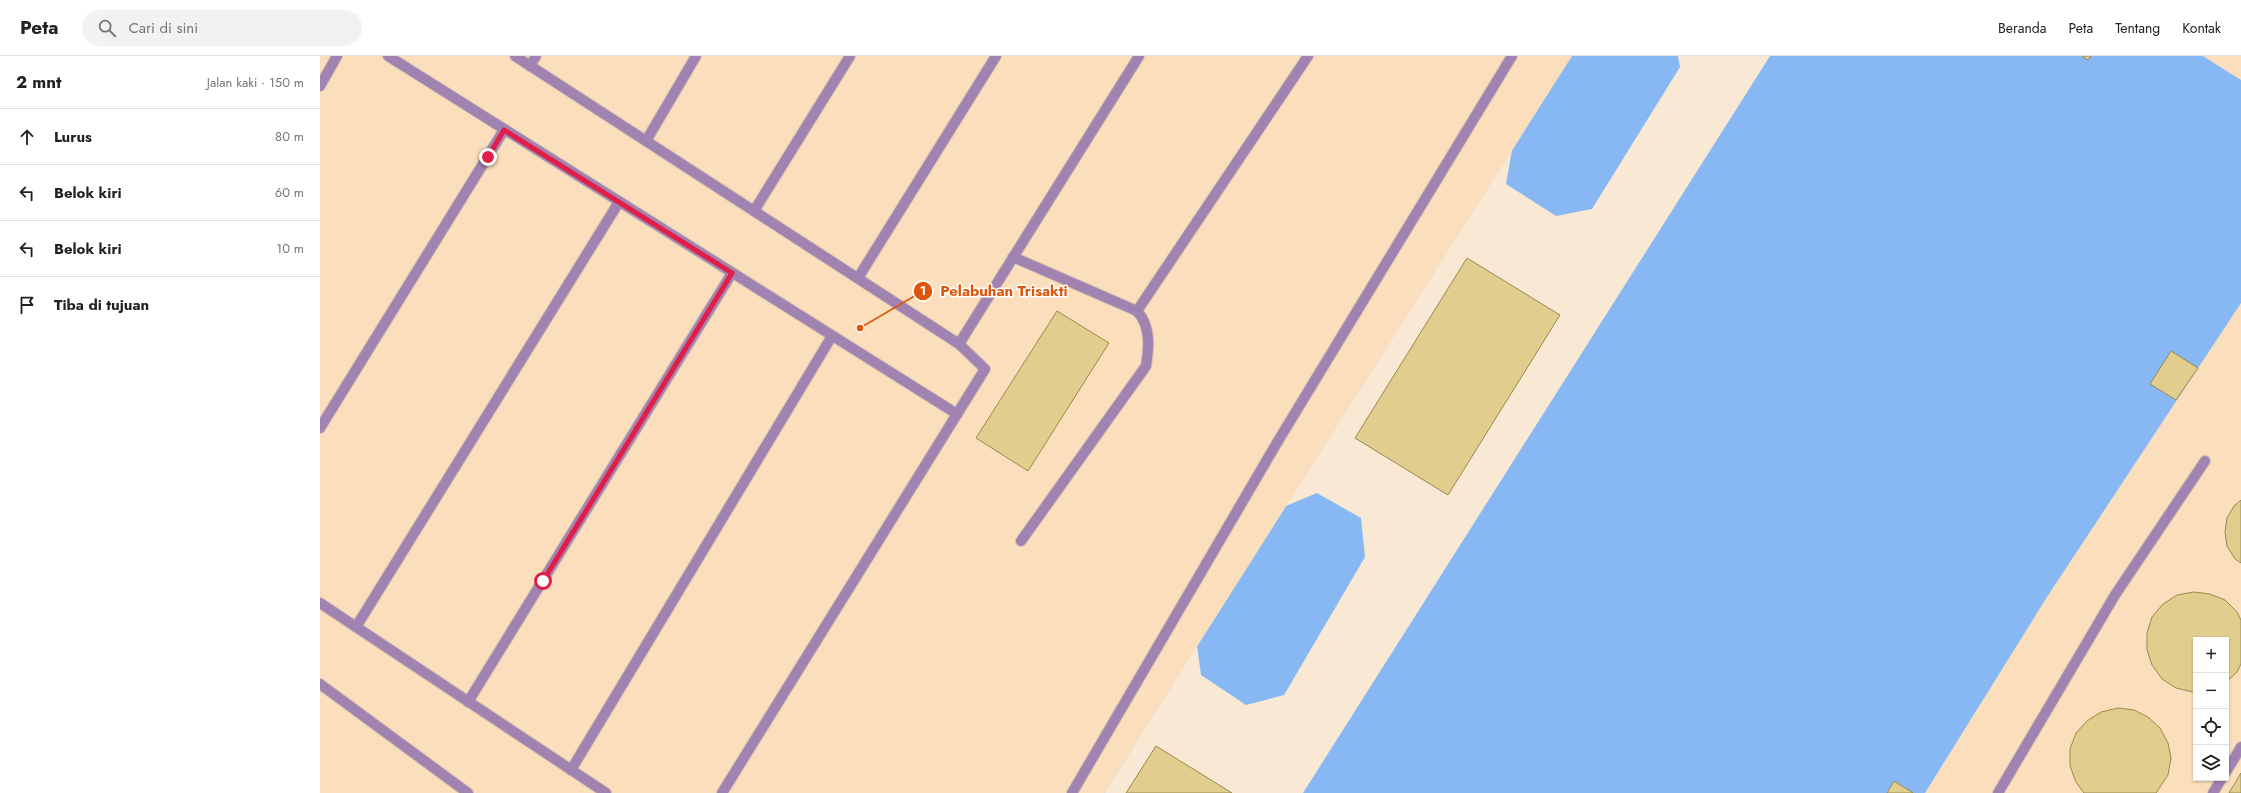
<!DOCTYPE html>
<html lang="id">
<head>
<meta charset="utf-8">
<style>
	body { margin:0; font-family:Jost,sans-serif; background:#f2f2f2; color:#202124 }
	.controls { position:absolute; right:12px; bottom:12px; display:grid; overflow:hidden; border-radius:0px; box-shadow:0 1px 3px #0004 }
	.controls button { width:36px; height:36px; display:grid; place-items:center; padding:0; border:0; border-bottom:1px solid #e0e0e0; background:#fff; color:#202124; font:20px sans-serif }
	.stop { position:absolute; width:12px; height:12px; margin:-9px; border:3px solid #e11d48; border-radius:50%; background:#fff }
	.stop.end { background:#e11d48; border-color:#fff; box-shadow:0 1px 4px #0008 }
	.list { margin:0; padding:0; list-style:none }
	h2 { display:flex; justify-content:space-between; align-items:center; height:52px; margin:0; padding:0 16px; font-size:17px }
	h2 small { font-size:13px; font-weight:400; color:#757577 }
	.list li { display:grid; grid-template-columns:26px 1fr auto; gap:12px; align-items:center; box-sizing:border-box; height:56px; padding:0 16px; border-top:1px solid #e0e0e0 }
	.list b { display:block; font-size:15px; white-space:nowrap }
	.list em { font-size:13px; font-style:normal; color:#757577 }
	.icon { flex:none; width:22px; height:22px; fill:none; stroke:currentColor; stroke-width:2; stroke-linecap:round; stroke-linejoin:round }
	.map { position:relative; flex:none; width:1921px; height:737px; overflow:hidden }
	header { display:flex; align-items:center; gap:24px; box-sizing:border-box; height:56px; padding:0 20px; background:#fff; border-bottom:1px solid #e0e0e0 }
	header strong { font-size:19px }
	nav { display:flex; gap:22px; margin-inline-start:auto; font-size:14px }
	.search { width:280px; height:36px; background:#f2f2f2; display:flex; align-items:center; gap:10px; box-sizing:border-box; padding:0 14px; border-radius:22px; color:#757577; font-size:15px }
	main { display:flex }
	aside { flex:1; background:#fff }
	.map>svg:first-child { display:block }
</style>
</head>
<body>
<header>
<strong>Peta</strong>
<div class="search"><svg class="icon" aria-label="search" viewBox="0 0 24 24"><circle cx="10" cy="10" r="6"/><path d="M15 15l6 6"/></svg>Cari di sini</div>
<nav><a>Beranda</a><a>Peta</a><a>Tentang</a><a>Kontak</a></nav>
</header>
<main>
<aside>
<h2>2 mnt<small>Jalan kaki · 150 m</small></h2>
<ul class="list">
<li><svg class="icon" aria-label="ahead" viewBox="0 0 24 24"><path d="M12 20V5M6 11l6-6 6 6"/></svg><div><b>Lurus</b></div><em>80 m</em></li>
<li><svg class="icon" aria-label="left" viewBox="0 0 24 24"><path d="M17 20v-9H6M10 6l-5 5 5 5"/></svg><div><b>Belok kiri</b></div><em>60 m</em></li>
<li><svg class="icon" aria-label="left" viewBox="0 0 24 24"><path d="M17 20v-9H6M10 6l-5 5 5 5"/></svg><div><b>Belok kiri</b></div><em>10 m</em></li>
<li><svg class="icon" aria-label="arrive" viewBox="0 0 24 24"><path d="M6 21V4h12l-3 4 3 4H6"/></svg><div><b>Tiba di tujuan</b></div></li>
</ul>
</aside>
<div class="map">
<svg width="1921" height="737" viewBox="0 0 1921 737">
	<rect width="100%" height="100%" fill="#f9e8d3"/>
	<g fill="#fbdfbc" fill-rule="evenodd">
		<path d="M0 0H1252L784 737H0Z"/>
		<path d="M1883 0H1921V24Z"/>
		<path d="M1921 247V737H1605L1727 541ZM1876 584H1906V722H1876Z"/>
	</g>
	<path fill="#88b8f3" d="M1252 0H1883L1921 24V247L1727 541 1605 737H784Z"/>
	<path fill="#f9e8d3" d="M1358 0H1450L983 737H784L877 590 881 619 926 649 964 639 1045 501 1041 462 997 437 966 450 1192 94 1186 128 1236 160 1272 153 1360 11Z"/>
	<g fill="#e1ce8f" stroke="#9a894c">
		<path d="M1762 0H1771L1768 4Z"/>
		<path d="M1147 202 1240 259 1128 439 1035 382Z"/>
		<path d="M737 255 789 287 708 415 656 382Z"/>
		<path d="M1851 295 1878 312 1856 344 1830 328Z"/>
		<path d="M1921 444V507L1915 503 1907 490 1905 476 1907 462 1914 450Z"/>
		<path d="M1874 536 1890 538 1905 544 1917 556 1921 564V608L1917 616 1906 626V584H1876V636H1873L1856 632 1842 623 1832 609 1827 594V577L1832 561 1843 548 1857 539Z"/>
		<path d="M1798 652 1814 654 1828 661 1840 672 1848 687 1851 702 1848 719 1836 737H1764L1756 726 1750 710V693L1756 677 1767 665 1781 656Z"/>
		<path d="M836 690 912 737H806Z"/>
		<path d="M1921 717V737H1909Z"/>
		<path d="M1574 725 1593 737H1567Z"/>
	</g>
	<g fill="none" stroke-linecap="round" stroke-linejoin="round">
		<defs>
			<g id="minor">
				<path d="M68 0 637 358"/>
				<path d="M195 0 639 288 665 313 402 737"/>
				<path d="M210 10 216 0"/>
				<path d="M0 30 17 0"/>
				<path d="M326 85 376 0"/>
				<path d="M434 155 530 0"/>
				<path d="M693 201 817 255C831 270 829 291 826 310L701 485"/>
				<path d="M538 222 676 0"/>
				<path d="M817 255 988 0"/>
				<path d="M639 288 819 0"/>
				<path d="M0 372 184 74"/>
				<path d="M0 547 286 737"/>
				<path d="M36 571 299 146"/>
				<path d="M0 628 148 737"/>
				<path d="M148 646 412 217"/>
				<path d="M251 714 512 280"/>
				<path d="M1906 716 1921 691"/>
				<path d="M752 737 958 385 1192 0"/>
				<path d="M1678 737 1795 539 1885 405"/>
				<path d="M1893 737 1902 722"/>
			</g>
		</defs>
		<use href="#minor" stroke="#d5c4b1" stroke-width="12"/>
		<use href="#minor" stroke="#a083b0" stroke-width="10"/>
	</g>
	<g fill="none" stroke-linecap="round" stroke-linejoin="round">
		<path stroke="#e11d48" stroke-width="5" d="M168 101 184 74 412 217 223 525"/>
	</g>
	<path fill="none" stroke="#de550b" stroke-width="1.5" d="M540 272L603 235"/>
	<g fill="#de550b" stroke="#fff" stroke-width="1.5">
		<circle cx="540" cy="272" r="4"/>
		<circle cx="603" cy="235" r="10"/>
	</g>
	<g font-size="12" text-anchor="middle" font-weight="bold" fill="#fff">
		<text x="603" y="239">1</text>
	</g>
	<g font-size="15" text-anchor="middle" font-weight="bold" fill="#de550b" stroke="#fff" stroke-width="3" stroke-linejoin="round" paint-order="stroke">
		<text x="684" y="240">Pelabuhan Trisakti</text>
	</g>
</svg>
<div class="controls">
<button>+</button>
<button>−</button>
<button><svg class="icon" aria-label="locate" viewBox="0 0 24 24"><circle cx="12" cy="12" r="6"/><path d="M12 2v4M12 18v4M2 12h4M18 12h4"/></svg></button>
<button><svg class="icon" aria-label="layers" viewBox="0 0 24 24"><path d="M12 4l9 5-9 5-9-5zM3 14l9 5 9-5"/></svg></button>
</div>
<div class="stop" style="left:223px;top:525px"></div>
<div class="stop end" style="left:168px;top:101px"></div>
</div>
</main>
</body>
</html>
